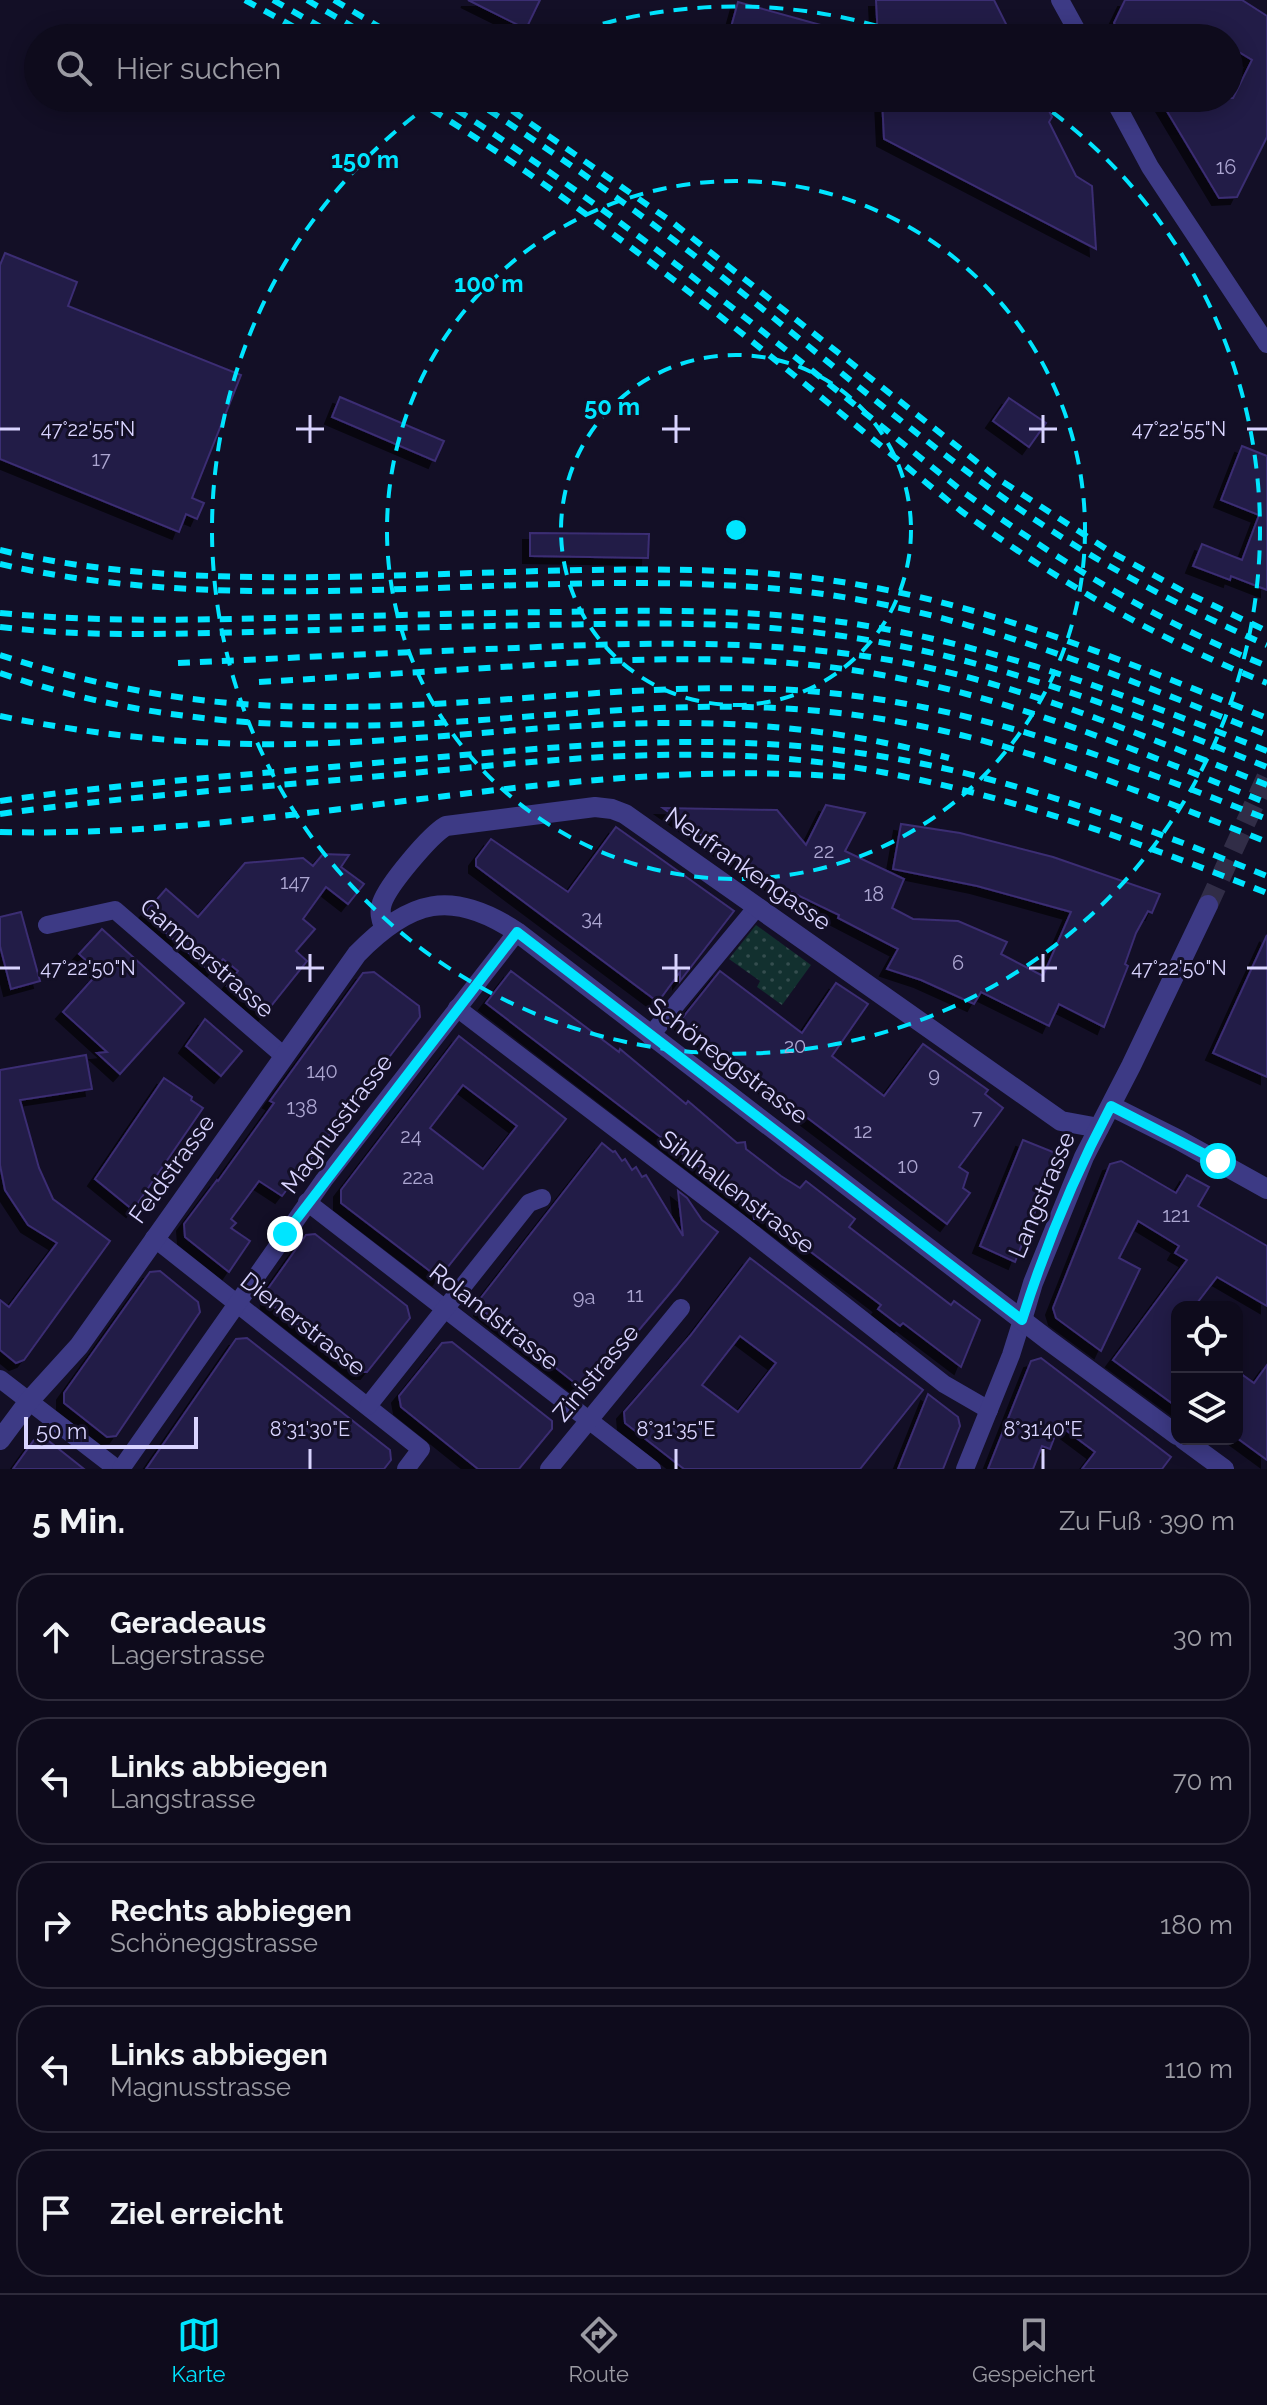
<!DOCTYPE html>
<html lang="de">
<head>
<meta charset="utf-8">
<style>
	body { margin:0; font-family:Raleway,sans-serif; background:#171425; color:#f1f3f6 }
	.controls { position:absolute; right:24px; bottom:24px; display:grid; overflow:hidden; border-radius:16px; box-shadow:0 4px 20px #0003 }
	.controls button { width:72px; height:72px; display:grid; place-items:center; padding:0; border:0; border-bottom:2px solid #2e2b3b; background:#0e0b1c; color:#f1f3f6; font:40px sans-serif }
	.scale { position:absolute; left:24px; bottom:20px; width:174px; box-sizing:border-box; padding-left:8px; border:4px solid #d9d4ff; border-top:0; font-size:22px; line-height:28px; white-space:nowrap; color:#d9d4ff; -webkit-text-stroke:6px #130f26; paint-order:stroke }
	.stop { position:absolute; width:24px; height:24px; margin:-18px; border:6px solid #00e5ff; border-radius:50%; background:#fff }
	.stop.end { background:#00e5ff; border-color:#fff; box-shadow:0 2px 8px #0008 }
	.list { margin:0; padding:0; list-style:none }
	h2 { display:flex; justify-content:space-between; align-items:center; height:104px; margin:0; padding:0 32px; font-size:34px }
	h2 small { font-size:26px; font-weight:400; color:#9b9ba3 }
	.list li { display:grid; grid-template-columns:52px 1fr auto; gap:24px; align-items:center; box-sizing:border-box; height:128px; margin:0 16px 16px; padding:0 16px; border:2px solid #2e2b3b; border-radius:32px }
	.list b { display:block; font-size:30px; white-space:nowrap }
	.list p { margin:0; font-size:26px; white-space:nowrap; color:#9b9ba3 }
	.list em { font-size:26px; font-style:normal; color:#9b9ba3 }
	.icon { flex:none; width:44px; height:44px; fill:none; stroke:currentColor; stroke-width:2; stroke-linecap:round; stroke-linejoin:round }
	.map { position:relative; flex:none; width:1267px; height:1469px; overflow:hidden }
	.search { position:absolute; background:#0e0b1c; box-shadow:0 4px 20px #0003; left:24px; right:24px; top:24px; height:88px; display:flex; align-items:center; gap:20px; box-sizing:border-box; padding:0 28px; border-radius:44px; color:#9b9ba3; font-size:30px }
	.sheet { height:824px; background:#0e0b1c }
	nav { display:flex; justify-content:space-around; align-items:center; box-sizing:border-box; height:112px; border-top:2px solid #2e2b3b; background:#0e0b1c; font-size:22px; color:#9b9ba3 }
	nav a { display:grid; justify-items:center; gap:4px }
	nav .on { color:#00e5ff }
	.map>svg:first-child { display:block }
</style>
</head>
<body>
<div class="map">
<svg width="1267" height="1469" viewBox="0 0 1267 1469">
	<defs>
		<pattern id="park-dots" width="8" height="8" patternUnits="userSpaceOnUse" patternTransform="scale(2)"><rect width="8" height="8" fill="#12302f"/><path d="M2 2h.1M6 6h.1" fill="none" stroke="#344d4e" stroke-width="1.8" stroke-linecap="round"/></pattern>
		<filter id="shadow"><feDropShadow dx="-7" dy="7" stdDeviation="0" flood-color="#0009"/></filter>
	</defs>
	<rect width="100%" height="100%" fill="#130f26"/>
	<path fill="url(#park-dots)" d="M756 925 811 965 782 1005 757 987 760 981 729 959Z"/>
	<g fill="#241b47" stroke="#3b2d73" stroke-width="2" fill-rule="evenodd" filter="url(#shadow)">
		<path d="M468 0H540L526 29Z"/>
		<path d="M876 0H994L1013 38H878Z"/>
		<path d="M1125 0H1242L1267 16V137L1237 197 1219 198 1159 98H1233L1252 60 1229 46V38H1123L1114 23Z"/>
		<path d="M738 2 846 32 845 38H728Z"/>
		<path d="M882 98H1043L1052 117 1049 122 1076 176 1092 186 1096 249 884 139Z"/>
		<path d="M5 253 77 282 68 306 241 375 192 498 204 503 197 519 186 514 179 532 0 459V265Z"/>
		<path d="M340 397 444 441 435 461 332 417Z"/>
		<path d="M1009 398 1046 423 1029 447 993 421Z"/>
		<path d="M1242 446 1267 456V590L1231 576 1230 580 1193 566 1202 544 1242 560 1259 515 1221 500Z"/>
		<path d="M530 533 649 534 648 558 530 556Z"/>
		<path d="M826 805 865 813 845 851 904 879 892 908 913 919 958 921 1007 942 1001 954 1043 976 1071 912 977 886 893 869 901 824 960 833 1053 857 1160 894 1152 913 1148 911 1136 933 1125 964 1128 966 1104 1027 1059 1004 1049 1026 981 992 974 1004 921 980 887 969 898 949 838 918 839 915 760 877 663 808 777 810 806 845Z"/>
		<path d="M616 827 734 911 680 981V972L658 1002 476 866V859L491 839 568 892Z"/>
		<path d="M323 854 349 855 341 867 364 884 348 904 326 887 303 919 315 929 296 951 307 961 263 1016 227 986 238 971 223 959 211 972 144 914 166 889 198 917 245 863 303 858 313 866Z"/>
		<path d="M21 912 40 981 11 989 0 946V917Z"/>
		<path d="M102 929 184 1003 120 1074 97 1053 107 1052 63 1012 99 972 79 954Z"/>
		<path d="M1267 935V1077L1213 1053Z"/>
		<path d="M511 971 619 1052 620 1049 686 1104 688 1101 737 1143 745 1142 746 1149 781 1176 800 1188 806 1181 855 1219 849 1227 951 1305 954 1301 980 1320 961 1367 903 1323 900 1326 878 1309 881 1305 766 1218 754 1219 753 1208 486 1003Z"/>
		<path d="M720 971 802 1033 836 983 868 1004 832 1056 884 1096 923 1044 988 1090 985 1094 1003 1108 959 1167 968 1173 963 1188 970 1193 947 1224 680 1021Z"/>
		<path d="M374 972 419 1006 420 1017 282 1196 259 1181 231 1219 236 1223 231 1228 250 1241 229 1272 185 1237 184 1224 217 1180 218 1181 274 1103 270 1101 363 973Z"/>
		<path d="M205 1019 242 1051 221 1076 186 1046Z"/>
		<path d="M459 1036 566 1119 439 1278 341 1203V1190ZM463 1085 517 1126 483 1169 430 1128Z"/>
		<path d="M86 1055 92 1089 20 1100 39 1168 53 1199 110 1241 24 1360 16 1363 0 1350V1300L9 1307 57 1243 28 1225 5 1190 0 1165V1070Z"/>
		<path d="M164 1078 192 1097 191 1100 203 1108 133 1210 95 1179Z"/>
		<path d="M1023 1140 1058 1154 1015 1262 980 1246Z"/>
		<path d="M602 1143 613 1152 615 1151 622 1161 625 1159 632 1170 636 1167 642 1177 646 1175 683 1236 678 1191 687 1198 702 1220 718 1232 676 1286 592 1386 580 1387 481 1309 480 1299Z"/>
		<path d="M1121 1161 1176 1193 1187 1175 1209 1187 1198 1206 1267 1246V1306L1217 1277 1194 1307H1177V1407L1113 1360 1187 1260 1175 1253 1179 1246 1138 1221 1119 1258 1140 1269 1101 1351 1056 1318 1053 1308 1110 1164Z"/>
		<path d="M315 1234 407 1306 410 1318 367 1372H357L268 1302 267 1290 306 1235Z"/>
		<path d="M750 1258 923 1390 860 1469H684L625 1423 624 1412 690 1336ZM740 1336 776 1363 738 1412 702 1385Z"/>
		<path d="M160 1271 198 1302 200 1312 116 1436 107 1437 64 1403V1393L150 1272Z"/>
		<path d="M247 1338 390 1450 391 1460 384 1469H146L236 1339Z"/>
		<path d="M452 1342 552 1421V1429L519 1469H478L401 1407 399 1396 421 1369 442 1343Z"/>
		<path d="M1041 1358 1171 1457 1162 1469H1082L1095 1452 1059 1425 1050 1449 1042 1446 1033 1469H988L1031 1361Z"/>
		<path d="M1267 1365V1460L1237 1438V1371L1254 1383Z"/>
		<path d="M928 1394 958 1417 960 1426 943 1469H898Z"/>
		<path d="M45 1438 84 1469H13L34 1440Z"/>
	</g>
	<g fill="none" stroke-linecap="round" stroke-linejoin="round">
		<path stroke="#312d47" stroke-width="20" stroke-dasharray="20 10" stroke-linecap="butt" d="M1208 905 1267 776"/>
		<g stroke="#3d3a85" stroke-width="18">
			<path d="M1060 0 1081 38"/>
			<path d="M1113 98 1150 167 1267 344"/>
			<path d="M47 925 115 910 284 1056"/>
			<path d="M457 1008 742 1225 944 1384 989 1410"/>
			<path d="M650 1036 757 907"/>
			<path d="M307 1202 652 1469"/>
			<path d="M154 1238 421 1449 406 1469"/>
			<path d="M0 1379 117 1469"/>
			<path d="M368 1406 529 1203 542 1198"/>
			<path d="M121 1469 324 1180 517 932"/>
			<path d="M549 1469 681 1308"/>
			<path d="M965 1469 1011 1355 1022 1320"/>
		</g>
		<g stroke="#3d3a85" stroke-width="20">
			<path d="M384 927C381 919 379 912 382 903 388 885 430 835 446 826L595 807 612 809 625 814 1061 1121 1099 1128"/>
			<path d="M1111 1106 1179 1140 1267 1189"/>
			<path d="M1022 1320 1033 1283 1084 1157 1131 1066 1208 905"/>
			<path d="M1183 1439 1224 1469"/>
			<path d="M0 1440 29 1401 79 1346 357 954C410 900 451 888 517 932L1048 1340 1177 1435"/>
		</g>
		<g stroke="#00e5ff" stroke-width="6" stroke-dasharray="12 10" stroke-linecap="butt">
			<path d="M245 0 314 38"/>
			<path d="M273 0 340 38"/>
			<path d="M307 0 372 38"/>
			<path d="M334 0 398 38"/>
			<path d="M413 98C609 218 783 367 961 511 1057 581 1157 639 1267 683"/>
			<path d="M438 98C624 215 791 354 962 491 1058 561 1156 621 1267 666"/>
			<path d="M470 98C568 161 664 230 755 303 850 379 942 458 1043 525 1114 572 1189 611 1267 645"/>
			<path d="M494 98 672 222 1000 480 1111 552 1183 591 1267 631"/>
			<path d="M0 550C107 576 219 578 329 577 467 575 607 565 745 572 937 582 1091 648 1267 718"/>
			<path d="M0 564C259 623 528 564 790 590 958 607 1112 673 1267 735"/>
			<path d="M0 613C93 622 185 620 278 618 371 616 464 613 556 612 649 610 742 609 834 621 986 641 1126 695 1267 751"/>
			<path d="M0 627C83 637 169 634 252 632 347 629 442 627 537 625 615 624 693 621 771 628 952 642 1100 700 1267 767"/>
			<path d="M0 655C91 685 185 703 280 706 445 713 609 683 774 689 950 696 1105 755 1267 819"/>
			<path d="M178 663C290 658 403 652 516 648 645 642 773 639 901 662 1028 686 1148 738 1267 785"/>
			<path d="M0 673C140 722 289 731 436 723 555 716 675 701 794 709 966 720 1109 779 1267 842"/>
			<path d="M259 682C346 677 432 671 519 666 640 658 762 653 882 675 1016 699 1141 752 1267 803"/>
			<path d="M0 716C109 738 219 748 330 743 443 739 556 723 668 723 763 722 858 733 949 758"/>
			<path d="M0 801C124 783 249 775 374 763 533 749 693 730 852 752 997 771 1132 822 1267 876"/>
			<path d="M0 814C126 796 254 788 381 776 531 762 683 743 833 764 985 786 1125 837 1267 893"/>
			<path d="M0 832C283 839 561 755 845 777"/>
		</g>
	</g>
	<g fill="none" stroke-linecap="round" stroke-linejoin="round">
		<path stroke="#00e5ff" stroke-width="10" d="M285 1234 517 932 1022 1320C1045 1247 1075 1174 1111 1106L1218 1161"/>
	</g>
	<path fill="none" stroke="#d9d4ff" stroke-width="3" d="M310 415V443M676 415V443M1043 415V443M0 429H20M296 429H324M662 429H690M1029 429H1057M1247 429H1267M310 954V982M676 954V982M1043 954V982M0 968H20M296 968H324M662 968H690M1029 968H1057M1247 968H1267M310 1449V1469M676 1449V1469M1043 1449V1469"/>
	<g fill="none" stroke="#00e5ff" stroke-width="4" stroke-dasharray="14 10">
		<circle cx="736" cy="530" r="175"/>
		<circle cx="736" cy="530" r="349"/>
		<path d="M557 38A524 524 0 0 1 915 38M1033 98A524 524 0 1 1 439 98"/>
	</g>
	<g text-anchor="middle" stroke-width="6" stroke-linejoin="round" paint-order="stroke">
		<g font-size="20" fill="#aca6d1">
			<text x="1226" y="174">16</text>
			<text x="101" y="466">17</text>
			<text x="824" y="858">22</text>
			<text x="295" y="889">147</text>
			<text x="874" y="901">18</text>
			<text x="592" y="925">34</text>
			<text x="958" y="970">6</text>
			<text x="795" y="1053">20</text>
			<text x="322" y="1078">140</text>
			<text x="934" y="1082">9</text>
			<text x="302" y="1114">138</text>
			<text x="977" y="1124">7</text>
			<text x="863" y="1138">12</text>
			<text x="411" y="1143">24</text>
			<text x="908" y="1173">10</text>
			<text x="418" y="1184">22a</text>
			<text x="1176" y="1222">121</text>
			<text x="635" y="1302">11</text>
			<text x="584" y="1304">9a</text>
		</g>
		<g font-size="24" fill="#d9d4ff" stroke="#130f26">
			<text transform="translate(748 869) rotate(35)" y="8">Neufrankengasse</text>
			<text transform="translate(207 958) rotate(41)" y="8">Gamperstrasse</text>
			<text transform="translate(728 1061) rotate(37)" y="8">Schöneggstrasse</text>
			<text transform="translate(337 1124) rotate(-53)" y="8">Magnusstrasse</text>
			<text transform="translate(172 1169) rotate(-54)" y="8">Feldstrasse</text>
			<text transform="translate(737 1192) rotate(37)" y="8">Sihlhallenstrasse</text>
			<text transform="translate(1042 1195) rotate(-67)" y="8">Langstrasse</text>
			<text transform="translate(494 1317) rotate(38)" y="8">Rolandstrasse</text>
			<text transform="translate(303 1324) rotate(38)" y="8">Dienerstrasse</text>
			<text transform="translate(596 1373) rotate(-50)" y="8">Zinistrasse</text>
		</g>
	</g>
	<g font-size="20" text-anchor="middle" fill="#d9d4ff" stroke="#130f26" stroke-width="6" stroke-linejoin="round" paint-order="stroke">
		<text x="88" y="436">47°22'55"N</text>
		<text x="1179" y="436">47°22'55"N</text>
		<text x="88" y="975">47°22'50"N</text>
		<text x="1179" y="975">47°22'50"N</text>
		<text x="310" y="1436">8°31'30"E</text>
		<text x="676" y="1436">8°31'35"E</text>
		<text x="1043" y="1436">8°31'40"E</text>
	</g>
	<circle cx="736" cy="530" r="12" fill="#00e5ff" stroke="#130f26" stroke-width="4"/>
	<g font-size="24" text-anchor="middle" font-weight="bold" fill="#00e5ff" stroke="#130f26" stroke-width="6" stroke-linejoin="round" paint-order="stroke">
		<text x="365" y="168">150 m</text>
		<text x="489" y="292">100 m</text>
		<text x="612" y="415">50 m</text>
	</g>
</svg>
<div class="controls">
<button><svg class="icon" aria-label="locate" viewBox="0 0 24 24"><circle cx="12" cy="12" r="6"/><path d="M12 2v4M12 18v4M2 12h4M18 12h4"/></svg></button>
<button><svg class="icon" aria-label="layers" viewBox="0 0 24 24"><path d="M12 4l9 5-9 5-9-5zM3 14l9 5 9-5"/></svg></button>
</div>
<div class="scale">50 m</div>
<div class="stop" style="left:1218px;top:1161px"></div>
<div class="stop end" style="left:285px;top:1234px"></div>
<div class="search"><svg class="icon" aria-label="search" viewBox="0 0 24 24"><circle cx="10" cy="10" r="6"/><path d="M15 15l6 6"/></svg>Hier suchen</div>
</div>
<section class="sheet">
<h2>5 Min.<small>Zu Fuß · 390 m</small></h2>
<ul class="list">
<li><svg class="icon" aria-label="ahead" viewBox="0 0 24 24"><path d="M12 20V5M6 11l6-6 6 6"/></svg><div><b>Geradeaus</b><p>Lagerstrasse</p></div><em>30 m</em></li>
<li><svg class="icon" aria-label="left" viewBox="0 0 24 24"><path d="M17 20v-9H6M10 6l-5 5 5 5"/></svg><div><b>Links abbiegen</b><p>Langstrasse</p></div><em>70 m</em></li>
<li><svg class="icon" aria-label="right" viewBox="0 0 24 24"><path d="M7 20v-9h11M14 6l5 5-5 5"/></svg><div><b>Rechts abbiegen</b><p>Schöneggstrasse</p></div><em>180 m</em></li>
<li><svg class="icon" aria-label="left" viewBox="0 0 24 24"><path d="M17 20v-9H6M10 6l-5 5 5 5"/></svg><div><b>Links abbiegen</b><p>Magnusstrasse</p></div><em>110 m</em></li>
<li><svg class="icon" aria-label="arrive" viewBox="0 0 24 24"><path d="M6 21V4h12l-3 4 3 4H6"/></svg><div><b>Ziel erreicht</b></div></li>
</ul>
</section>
<nav>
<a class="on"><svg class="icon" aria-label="map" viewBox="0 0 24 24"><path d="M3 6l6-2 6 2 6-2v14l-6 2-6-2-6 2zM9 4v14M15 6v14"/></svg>Karte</a>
<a><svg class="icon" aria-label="directions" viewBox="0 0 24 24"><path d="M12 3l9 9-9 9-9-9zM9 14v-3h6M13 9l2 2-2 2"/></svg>Route</a>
<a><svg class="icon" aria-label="saved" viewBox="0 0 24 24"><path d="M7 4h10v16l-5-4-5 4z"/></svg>Gespeichert</a>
</nav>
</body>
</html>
